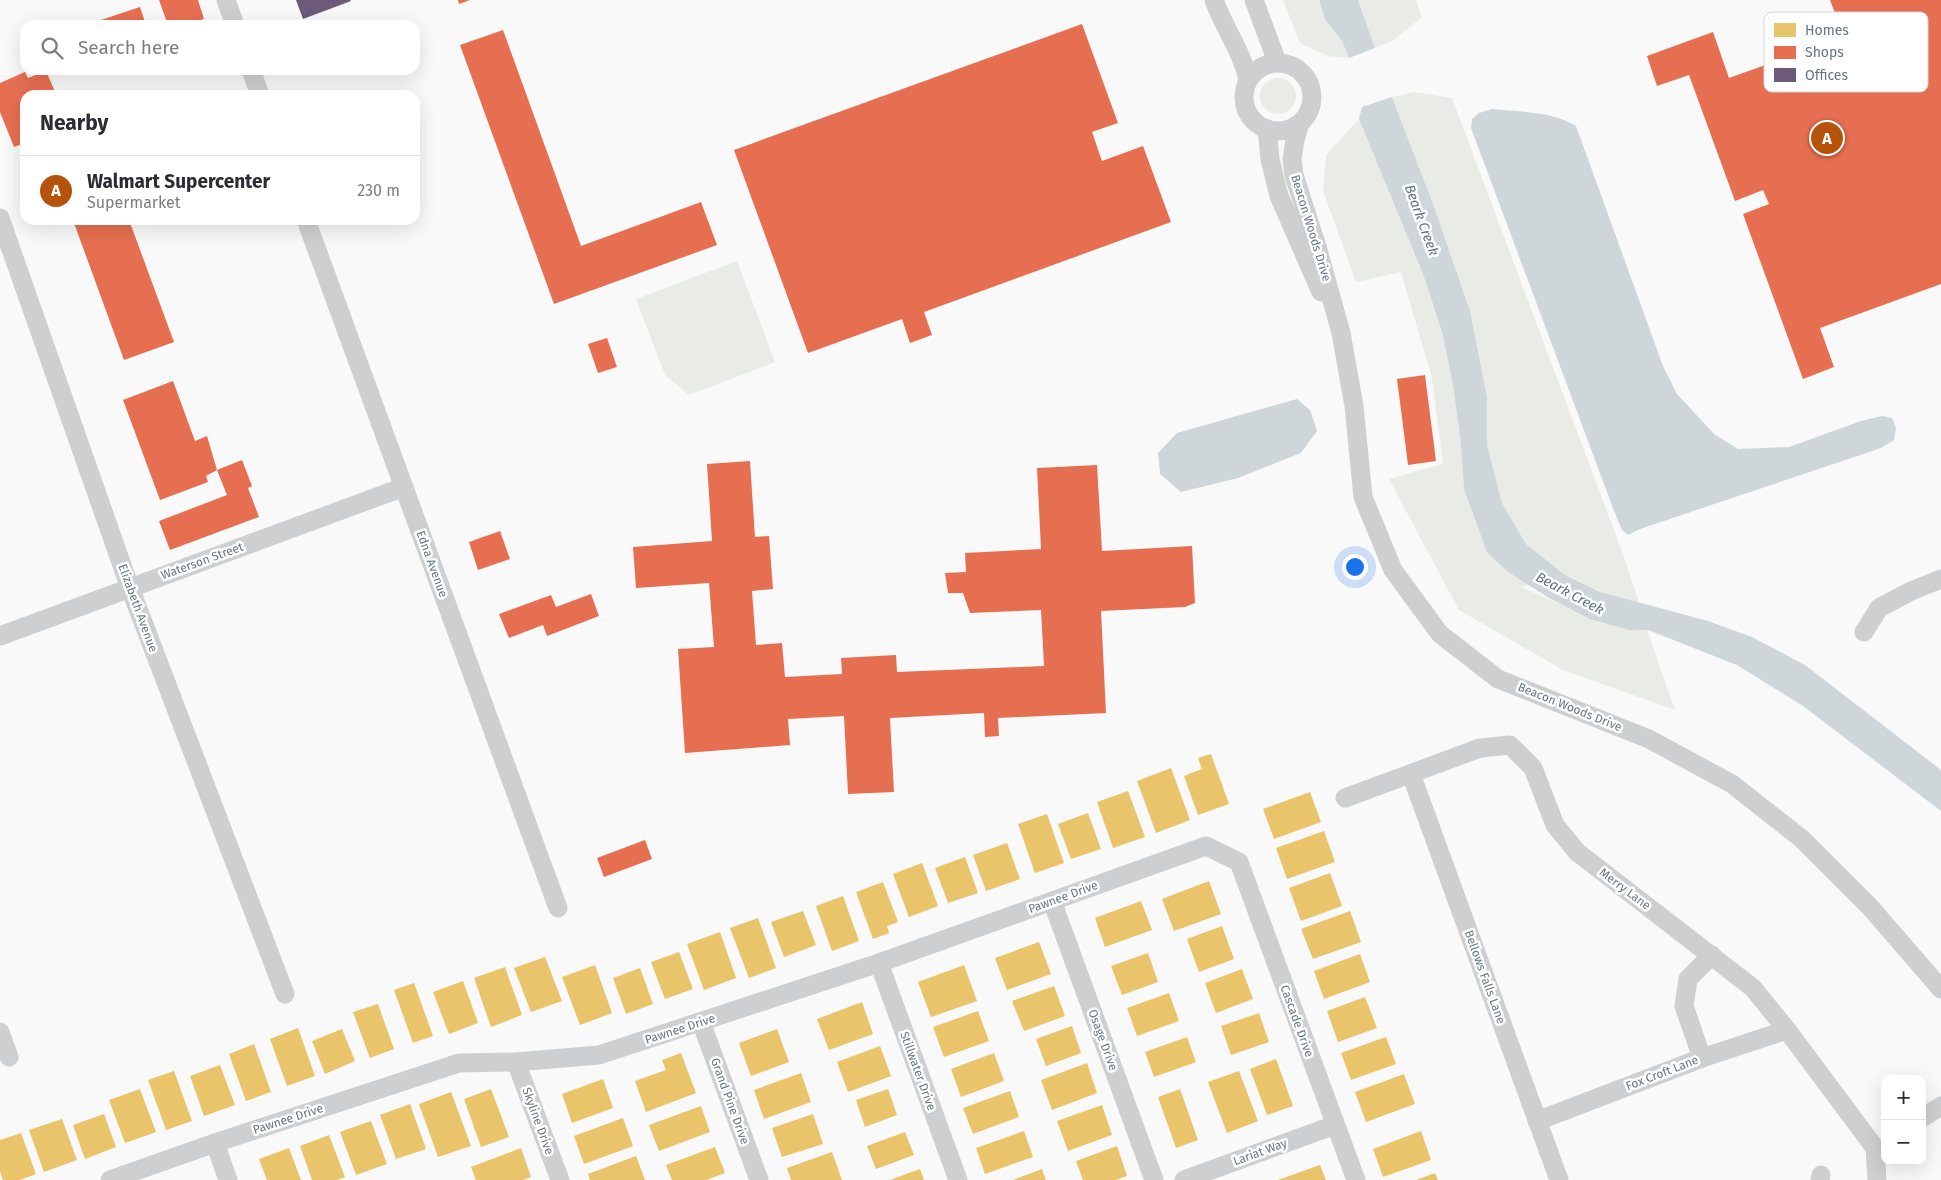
<!DOCTYPE html>
<html lang="en">
<head>
<meta charset="utf-8">
<style>
	body { margin:0; font-family:"Fira Sans",sans-serif; background:#f7f7f7; color:#2b2b33 }
	.controls { position:absolute; right:15px; bottom:15px; display:grid; overflow:hidden; border-radius:10px; box-shadow:0 5px 20px #0002 }
	.controls button { width:45px; height:45px; display:grid; place-items:center; padding:0; border:0; border-bottom:1px solid #e1e1e2; background:#fff; color:#2b2b33; font:25px sans-serif }
	.you { position:absolute; left:1354px; top:566px; width:18px; height:18px; margin:-12px; border:4px solid #fff; border-radius:50%; background:#1a73e8; box-shadow:0 0 0 8px #1a73e833 }
	.badge { display:grid; place-items:center; width:32px; height:32px; border-radius:50%; background:#b45309; color:#fff; font-size:16px; font-weight:700 }
	.pin { position:absolute; translate:-50% -50%; border:2px solid #fff; box-shadow:0 1px 5px #0006 }
	.list { margin:0; padding:0; list-style:none }
	h2 { display:flex; justify-content:space-between; align-items:center; height:65px; margin:0; padding:0 20px; font-size:21px }
	h2 small { font-size:16px; font-weight:400; color:#7c7c81 }
	.list li { display:grid; grid-template-columns:32px 1fr auto; gap:15px; align-items:center; box-sizing:border-box; height:70px; padding:0 20px; border-top:1px solid #e1e1e2 }
	.list b { display:block; font-size:19px; white-space:nowrap }
	.list p { margin:0; font-size:16px; white-space:nowrap; color:#7c7c81 }
	.list em { font-size:16px; font-style:normal; color:#7c7c81 }
	.icon { flex:none; width:28px; height:28px; fill:none; stroke:currentColor; stroke-width:2; stroke-linecap:round; stroke-linejoin:round }
	.map { position:relative; flex:none; width:1941px; height:1180px; overflow:hidden }
	.search { position:absolute; background:#fff; box-shadow:0 5px 20px #0002; left:20px; top:20px; width:400px; height:55px; display:flex; align-items:center; gap:12px; box-sizing:border-box; padding:0 18px; border-radius:15px; color:#7c7c81; font-size:19px }
	.panel { position:absolute; background:#fff; box-shadow:0 5px 20px #0002; left:20px; top:90px; width:400px; height:135px; border-radius:15px }
	.map>svg:first-child { display:block }
</style>
</head>
<body>
<div class="map">
<svg width="1941" height="1180" viewBox="0 0 1941 1180">
	<rect width="100%" height="100%" fill="#f9f9f9"/>
	<g fill="#e8ebe6">
		<path d="M1283 0H1319L1326 21 1342 41 1349 58 1328 56 1300 43Z"/>
		<path d="M1358 0H1416L1422 17 1392 41 1375 48Z"/>
		<circle cx="1278" cy="96" r="18"/>
		<path d="M1414 92 1452 98 1623 554 1639 603 1600 592 1565 575 1526 544 1502 503 1487 445V397L1470 312 1433 204 1392 97Z"/>
		<path d="M1359 119 1423 274 1442 332 1453 385 1461 444 1464 489 1508 572 1528 584 1522 588C1564 603 1602 630 1647 630L1675 710 1563 670 1459 610 1389 479 1443 464 1432 378 1401 272 1356 282 1323 191 1326 155Z"/>
		<path d="M737 261 775 362 689 395 665 375 636 299Z"/>
	</g>
	<g fill="#ced6d9">
		<path d="M1319 0H1358L1375 48 1349 58 1342 41 1326 21Z"/>
		<path d="M1392 97 1433 204 1470 311 1487 397V445L1502 503 1526 544 1565 575 1600 592 1708 621 1752 637 1805 665 1941 770V811L1803 706 1737 665 1648 630H1629L1590 619 1549 598 1508 572 1487 552 1464 489 1461 444 1453 385 1442 332 1423 274 1359 119 1362 107Z"/>
		<path d="M1492 109C1520 112 1552 111 1576 126L1663 366 1677 394 1714 434 1738 449 1789 447 1861 421 1882 416 1892 418 1896 428 1894 440 1881 448 1640 529 1628 535 1622 530 1613 508 1471 128 1472 119 1479 113Z"/>
		<path d="M1297 399 1310 410 1317 431 1301 453 1238 478 1181 492 1160 474 1158 453 1177 433Z"/>
	</g>
	<g fill="#e9c46a">
		<path d="M1211 754 1229 804 1198 815 1184 776 1202 769 1198 758Z"/>
		<path d="M1171 768 1190 820 1156 833 1137 781Z"/>
		<path d="M1128 791 1145 837 1113 848 1097 802Z"/>
		<path d="M1310 792 1321 822 1274 839 1263 809Z"/>
		<path d="M1088 813 1101 849 1071 859 1058 824Z"/>
		<path d="M1047 814 1064 863 1035 873 1018 824Z"/>
		<path d="M1324 831 1335 862 1287 879 1276 848Z"/>
		<path d="M1007 843 1020 879 986 891 973 855Z"/>
		<path d="M965 857 978 893 948 903 935 868Z"/>
		<path d="M922 863 938 906 909 917 893 874Z"/>
		<path d="M1330 873 1342 906 1301 921 1289 888Z"/>
		<path d="M1209 881 1221 914 1174 931 1162 899Z"/>
		<path d="M883 882 898 922 887 926 889 933 873 939 856 892Z"/>
		<path d="M843 896 859 941 832 951 816 906Z"/>
		<path d="M1141 901 1152 930 1105 947 1095 918Z"/>
		<path d="M803 911 816 945 784 957 771 922Z"/>
		<path d="M1350 911 1361 942 1313 959 1301 929Z"/>
		<path d="M758 918 776 968 749 978 730 928Z"/>
		<path d="M1222 926 1234 959 1199 972 1187 939Z"/>
		<path d="M720 932 736 978 704 990 687 944Z"/>
		<path d="M1039 942 1051 974 1007 990 995 958Z"/>
		<path d="M679 952 693 989 665 999 651 962Z"/>
		<path d="M1148 953 1158 982 1122 995 1111 966Z"/>
		<path d="M1360 954 1370 982 1324 999 1314 971Z"/>
		<path d="M545 957 562 1001 531 1012 514 968Z"/>
		<path d="M595 965 612 1013 580 1025 562 977Z"/>
		<path d="M964 965 977 1001 931 1017 918 982Z"/>
		<path d="M505 967 522 1015 491 1027 474 978Z"/>
		<path d="M640 968 653 1004 626 1014 613 978Z"/>
		<path d="M1242 969 1253 999 1216 1013 1205 983Z"/>
		<path d="M463 981 478 1023 449 1034 433 992Z"/>
		<path d="M414 983 433 1036 413 1043 394 990Z"/>
		<path d="M1054 986 1065 1016 1024 1031 1012 1001Z"/>
		<path d="M1169 993 1179 1021 1137 1036 1127 1008Z"/>
		<path d="M1365 997 1377 1028 1338 1042 1327 1011Z"/>
		<path d="M862 1002 873 1034 829 1050 817 1019Z"/>
		<path d="M378 1004 394 1049 370 1058 353 1012Z"/>
		<path d="M978 1011 989 1041 944 1057 933 1027Z"/>
		<path d="M1259 1013 1269 1042 1231 1055 1221 1026Z"/>
		<path d="M1072 1026 1081 1053 1046 1066 1036 1039Z"/>
		<path d="M298 1028 315 1076 287 1086 270 1039Z"/>
		<path d="M342 1029 355 1061 325 1074 312 1041Z"/>
		<path d="M777 1029 789 1062 751 1076 739 1043Z"/>
		<path d="M1187 1037 1196 1062 1154 1077 1145 1052Z"/>
		<path d="M1386 1037 1396 1064 1351 1080 1341 1053Z"/>
		<path d="M254 1044 271 1092 246 1101 229 1054Z"/>
		<path d="M880 1046 891 1076 848 1092 837 1062Z"/>
		<path d="M681 1053 696 1093 646 1112 635 1081 666 1070 662 1060Z"/>
		<path d="M994 1053 1004 1081 961 1097 951 1069Z"/>
		<path d="M1276 1059 1293 1106 1267 1115 1250 1069Z"/>
		<path d="M1087 1063 1097 1093 1052 1110 1041 1080Z"/>
		<path d="M220 1065 235 1105 204 1116 190 1076Z"/>
		<path d="M174 1071 192 1121 166 1130 148 1080Z"/>
		<path d="M1239 1071 1258 1121 1227 1133 1208 1082Z"/>
		<path d="M801 1073 811 1102 764 1119 754 1090Z"/>
		<path d="M1404 1074 1415 1104 1366 1122 1355 1092Z"/>
		<path d="M603 1079 613 1108 572 1123 562 1094Z"/>
		<path d="M140 1089 156 1132 125 1143 109 1100Z"/>
		<path d="M491 1089 509 1137 481 1147 464 1099Z"/>
		<path d="M888 1089 897 1115 865 1127 856 1100Z"/>
		<path d="M1180 1089 1198 1140 1176 1148 1158 1097Z"/>
		<path d="M1010 1091 1019 1117 973 1134 963 1108Z"/>
		<path d="M451 1092 471 1146 438 1157 419 1104Z"/>
		<path d="M410 1104 426 1149 396 1159 380 1115Z"/>
		<path d="M1102 1105 1112 1135 1068 1151 1057 1121Z"/>
		<path d="M701 1106 710 1132 659 1151 649 1125Z"/>
		<path d="M104 1114 116 1147 85 1159 73 1125Z"/>
		<path d="M813 1114 823 1144 782 1157 772 1128Z"/>
		<path d="M623 1118 633 1146 584 1164 574 1136Z"/>
		<path d="M62 1119 77 1160 44 1172 29 1130Z"/>
		<path d="M371 1121 387 1164 356 1175 340 1132Z"/>
		<path d="M1024 1131 1033 1157 985 1174 976 1148Z"/>
		<path d="M1421 1131 1431 1160 1383 1177 1373 1149Z"/>
		<path d="M905 1132 914 1155 876 1169 867 1146Z"/>
		<path d="M21 1133 36 1174 20 1180H3L0 1171V1140Z"/>
		<path d="M329 1135 345 1177 337 1180H312L300 1146Z"/>
		<path d="M1117 1146 1127 1176 1116 1180H1083L1076 1161Z"/>
		<path d="M715 1147 725 1173 706 1180H672L666 1165Z"/>
		<path d="M289 1148 301 1180H267L259 1159Z"/>
		<path d="M521 1148 531 1177 523 1180H476L471 1167Z"/>
		<path d="M832 1152 842 1180H791L787 1168Z"/>
		<path d="M636 1156 645 1180H590L588 1174Z"/>
		<path d="M1320 1165 1326 1180H1278Z"/>
		<path d="M920 1169 924 1180H890Z"/>
		<path d="M1042 1169 1046 1180H1013Z"/>
		<path d="M1435 1173 1438 1180H1416Z"/>
	</g>
	<g fill="#e76f51">
		<path d="M159 0H198L204 19 185 25H168Z"/>
		<path d="M458 0H470L459 4Z"/>
		<path d="M1830 0H1941V284L1820 328 1834 367 1803 379 1743 214 1769 204 1763 190 1735 201 1689 75 1657 86 1647 56 1713 32 1729 78 1844 37Z"/>
		<path d="M140 7 146 25H86Z"/>
		<path d="M1082 24 1118 123 1092 132 1102 161 1143 146 1171 222 924 312 932 335 910 343 902 319 808 353 734 150Z"/>
		<path d="M503 30 581 246 701 202 717 245 554 304 460 45Z"/>
		<path d="M46 71 56 94 25 95V143L14 147 0 112V83L25 72 28 78Z"/>
		<path d="M82 220H129L174 342 124 360 74 223Z"/>
		<path d="M607 338 617 367 598 373 588 344Z"/>
		<path d="M1425 375 1436 461 1408 465 1397 379Z"/>
		<path d="M173 381 195 441 207 436 217 470 206 476 208 482 160 500 123 400Z"/>
		<path d="M242 460 252 486 248 488 259 517 170 550 159 521 227 495 217 470Z"/>
		<path d="M750 461 755 537 769 536 773 589 752 591 756 645 782 643 785 677 842 674 841 658 896 655 897 672 1044 666 1041 610 970 613 963 593H948L945 573 966 572 965 553 1041 549 1037 468 1097 465 1102 551 1192 546 1195 603 1185 607 1101 611 1106 713 998 718 999 736 985 737 984 713 890 718 894 792 848 794 844 716 788 719 790 745 685 753 678 649 714 647 709 583 636 588 633 547 712 541 707 464Z"/>
		<path d="M500 531 510 559 478 570 469 542Z"/>
		<path d="M591 594 599 616 547 636 543 625 509 638 499 614 551 595 556 607Z"/>
		<path d="M645 840 652 859 604 877 597 858Z"/>
	</g>
	<path fill="#6d597a" d="M296 0H350L351 1 303 19Z"/>
	<g fill="none" stroke-linecap="round" stroke-linejoin="round">
		<g stroke="#cecfd0" stroke-width="19">
			<path d="M226 0 235 25"/>
			<path d="M1214 0C1224 28 1242 51 1248 80"/>
			<path d="M1254 0 1277 62"/>
			<circle cx="1278" cy="97" r="34"/>
			<path d="M251 70 260 95"/>
			<path d="M1300 123 1295 140 1292 159 1294 175 1318 250 1341 333 1354 406 1363 497 1393 570 1440 634 1498 679 1649 739 1732 784 1802 839 1870 907 1941 989"/>
			<path d="M1267 129 1270 159 1279 196 1321 292"/>
			<path d="M0 218 130 588 285 994"/>
			<path d="M306 220 558 908"/>
			<path d="M1864 632 1879 608 1911 591 1941 579"/>
			<path d="M0 636 404 487"/>
			<path d="M1411 774 1559 1180"/>
			<path d="M1345 798 1480 748 1510 745 1533 768 1555 825 1577 852 1753 988 1787 1030 1875 1148"/>
			<path d="M1052 901 1154 1180"/>
			<path d="M879 963 958 1180"/>
			<path d="M701 1022 759 1180"/>
			<path d="M0 1032 9 1057"/>
			<path d="M1702 1058 1684 1006 1688 979 1712 955"/>
			<path d="M516 1062 560 1180"/>
			<path d="M1922 1118 1941 1106"/>
			<path d="M1537 1121 1702 1058 1787 1030"/>
			<path d="M215 1143 228 1180"/>
			<path d="M1875 1148 1877 1180"/>
			<path d="M110 1180 215 1143 459 1063 516 1062 599 1055 879 963 1206 846 1239 862 1356 1180"/>
			<path d="M1184 1180 1335 1125"/>
			<path d="M1820 1180 1821 1175"/>
		</g>
	</g>
	<g text-anchor="middle" stroke-width="5" stroke-linejoin="round" paint-order="stroke">
		<g font-size="12" fill="#657683" stroke="#fff">
			<text transform="translate(1311 228) rotate(73)" y="4">Beacon Woods Drive</text>
			<text transform="translate(202 561) rotate(-20)" y="4">Waterson Street</text>
			<text transform="translate(432 564) rotate(70)" y="4">Edna Avenue</text>
			<text transform="translate(138 608) rotate(70)" y="4">Elizabeth Avenue</text>
			<text transform="translate(1570 707) rotate(22)" y="4">Beacon Woods Drive</text>
			<text transform="translate(1625 889) rotate(37)" y="4">Merry Lane</text>
			<text transform="translate(1063 897) rotate(-20)" y="4">Pawnee Drive</text>
			<text transform="translate(1485 977) rotate(70)" y="4">Bellows Falls Lane</text>
			<text transform="translate(1297 1021) rotate(70)" y="4">Cascade Drive</text>
			<text transform="translate(680 1029) rotate(-18)" y="4">Pawnee Drive</text>
			<text transform="translate(1103 1040) rotate(70)" y="4">Osage Drive</text>
			<text transform="translate(918 1071) rotate(70)" y="4">Stillwater Drive</text>
			<text transform="translate(1662 1073) rotate(-21)" y="4">Fox Croft Lane</text>
			<text transform="translate(730 1101) rotate(70)" y="4">Grand Pine Drive</text>
			<text transform="translate(288 1119) rotate(-18)" y="4">Pawnee Drive</text>
			<text transform="translate(538 1121) rotate(70)" y="4">Skyline Drive</text>
			<text transform="translate(1260 1152) rotate(-20)" y="4">Lariat Way</text>
		</g>
		<g font-size="14" font-style="italic" fill="#60757c" stroke="#fff">
			<text transform="translate(1422 220) rotate(70)" y="5">Beark Creek</text>
			<text transform="translate(1570 593) rotate(28)" y="5">Beark Creek</text>
		</g>
	</g>
	<rect x="1764" y="12" width="164" height="80" rx="8" fill="#fff" stroke="#d1d6da" stroke-width="1"/>
	<rect x="1774" y="23" width="22" height="14" fill="#e9c46a"/>
	<rect x="1774" y="46" width="22" height="13" fill="#e76f51"/>
	<rect x="1774" y="68" width="22" height="14" fill="#6d597a"/>
	<g font-size="14" fill="#657683">
		<text x="1805" y="35">Homes</text>
		<text x="1805" y="57">Shops</text>
		<text x="1805" y="80">Offices</text>
	</g>
</svg>
<div class="controls">
<button>+</button>
<button>−</button>
</div>
<div class="you"></div>
<div class="pin badge" style="left:1827px;top:138px">A</div>
<div class="search"><svg class="icon" aria-label="search" viewBox="0 0 24 24"><circle cx="10" cy="10" r="6"/><path d="M15 15l6 6"/></svg>Search here</div>
<section class="panel">
<h2>Nearby<small></small></h2>
<ul class="list">
<li><span class="badge">A</span><div><b>Walmart Supercenter</b><p>Supermarket</p></div><em>230 m</em></li>
</ul>
</section>
</div>
</body>
</html>
